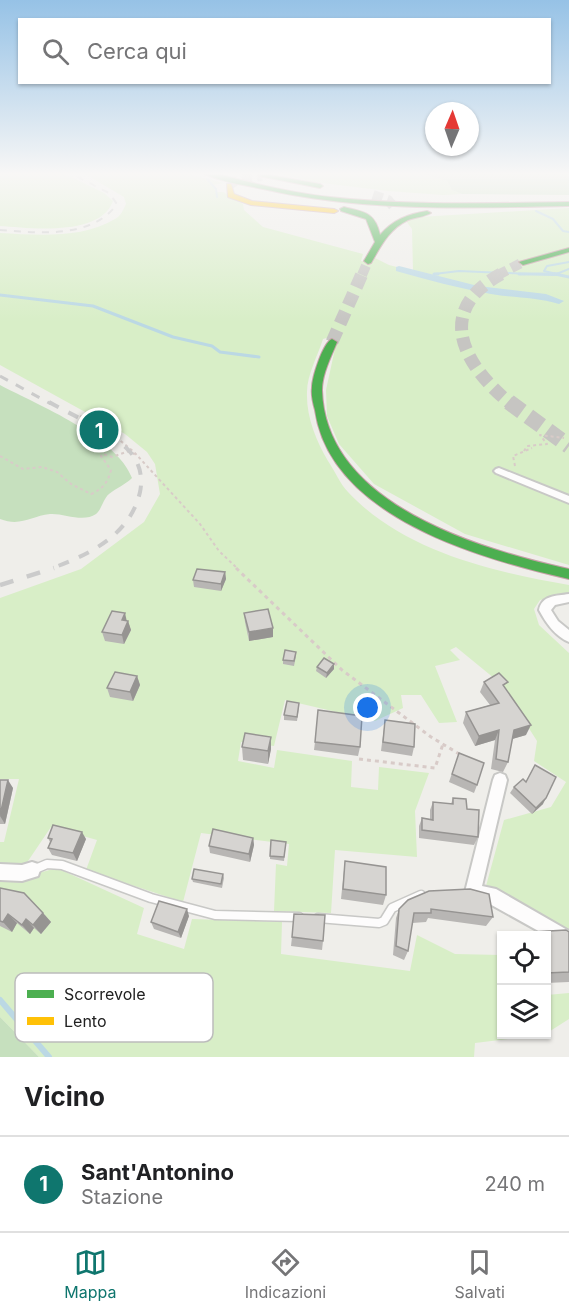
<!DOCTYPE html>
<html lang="it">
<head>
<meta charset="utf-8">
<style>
	body { margin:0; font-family:Inter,sans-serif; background:#f2f2f2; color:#202124 }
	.controls { position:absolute; right:18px; bottom:18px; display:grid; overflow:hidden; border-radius:0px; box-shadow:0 2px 4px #0004 }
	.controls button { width:54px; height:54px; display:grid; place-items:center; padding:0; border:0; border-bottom:2px solid #e0e0e0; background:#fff; color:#202124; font:30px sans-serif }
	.compass { position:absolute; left:425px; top:102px; width:54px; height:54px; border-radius:50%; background:#fff; box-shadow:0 2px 4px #0004; rotate:2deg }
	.you { position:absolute; left:368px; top:708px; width:21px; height:21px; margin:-15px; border:4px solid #fff; border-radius:50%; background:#1a73e8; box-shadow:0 0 0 9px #1a73e833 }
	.badge { display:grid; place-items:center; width:39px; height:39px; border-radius:50%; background:#0f766e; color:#fff; font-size:20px; font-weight:700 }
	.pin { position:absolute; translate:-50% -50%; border:3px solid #fff; box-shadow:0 2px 6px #0006 }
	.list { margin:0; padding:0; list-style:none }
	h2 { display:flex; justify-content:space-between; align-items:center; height:78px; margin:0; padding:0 24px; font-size:26px }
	h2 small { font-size:20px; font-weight:400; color:#757577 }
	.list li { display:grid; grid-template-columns:39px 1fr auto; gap:18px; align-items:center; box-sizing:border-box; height:96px; padding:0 24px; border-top:2px solid #e0e0e0 }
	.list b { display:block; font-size:22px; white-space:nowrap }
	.list p { margin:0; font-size:20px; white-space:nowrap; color:#757577 }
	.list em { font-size:20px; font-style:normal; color:#757577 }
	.icon { flex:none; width:33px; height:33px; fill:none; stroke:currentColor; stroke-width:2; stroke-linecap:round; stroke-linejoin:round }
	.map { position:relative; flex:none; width:569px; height:1057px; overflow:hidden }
	.search { position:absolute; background:#fff; box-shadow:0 2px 4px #0004; left:18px; right:18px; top:18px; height:66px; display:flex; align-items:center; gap:15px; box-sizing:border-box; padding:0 21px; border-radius:0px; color:#757577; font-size:22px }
	.sheet { height:174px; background:#fff }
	nav { display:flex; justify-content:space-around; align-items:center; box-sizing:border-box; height:84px; border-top:2px solid #e0e0e0; background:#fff; font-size:16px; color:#757577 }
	nav a { display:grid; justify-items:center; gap:3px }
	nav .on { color:#0f766e }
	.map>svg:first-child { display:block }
</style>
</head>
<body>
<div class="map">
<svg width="569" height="1057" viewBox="0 0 569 1057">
	<rect width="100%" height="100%" fill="#efeeea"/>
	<g fill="#d8eec7">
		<path d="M0 174H65L104 193 113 201C100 237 30 228 0 226Z"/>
		<path d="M85 174H189L223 183 212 185 216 192H223L243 204 244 210 263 227 363 254 361 261 373 262 375 258 389 265 413 271 412 229 406 221 419 217 569 208V565L465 534 374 484 339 444 327 416 326 390 336 344 340 339 330 337 323 339C318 355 307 375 307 392 306 416 316 441 328 461 335 471 340 484 348 492 403 551 493 572 569 585V594L540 600 534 609 539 625 569 653V936L486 886 504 820 551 807 566 782 534 761 537 741 500 683 456 647 450 650 460 660 435 666 457 722 439 723 421 695H401L403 708 375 721 285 700 274 746 241 742 238 761 274 768 277 750 352 761 351 787 378 790 379 767 429 773 415 811 417 857 335 850 331 913 274 911 276 864 287 866 289 844 201 833 183 902 86 870 97 840 51 827 26 864H0V842H4L19 779H0V598L81 569 144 522 160 494 155 464 147 452 125 434 0 365V233C37 235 82 239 115 219 121 216 123 210 126 204L124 197Z"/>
		<path d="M280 174H423L447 181 452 190 462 194 443 195 388 191 314 182Z"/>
		<path d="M57 868 144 908 137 934 184 949 192 919 282 922 281 954 410 971 417 935 455 954 501 955 502 1034 540 1035 475 1043 474 1057H39L0 1017V877L20 878Z"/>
		<path d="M569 993V1019L547 1033V995Z"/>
	</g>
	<g fill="#c6e0be">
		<path d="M423 174H569V195L462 194 452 190 447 181Z"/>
		<path d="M0 385C38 405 117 437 132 478 125 485 116 488 109 494 103 499 102 509 96 514 83 523 64 513 50 514 31 516 21 527 0 519Z"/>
		<path d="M0 1017 39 1057H0Z"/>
	</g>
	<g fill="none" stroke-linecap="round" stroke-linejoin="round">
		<g stroke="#bbd8e4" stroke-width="2">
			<path d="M207 179 216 189 217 197"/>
			<path d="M536 211 553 219 563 231 569 232"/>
			<path d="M434 274 459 271 554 275 569 269"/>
			<path d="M561 275 544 271 547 266 569 262"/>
		</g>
		<g stroke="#bbd8e4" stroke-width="3">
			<path d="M434 274H438"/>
			<path d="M519 274H558"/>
			<path d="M555 274 569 277"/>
			<path d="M0 295 93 306 173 337 212 346 220 352 259 357"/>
		</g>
		<path stroke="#bbd8e4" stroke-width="6" d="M0 1000 49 1057"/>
		<path fill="#bbd8e4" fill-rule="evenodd" d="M399 266 478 286 546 294 564 301 559 304C536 297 514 298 491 294 459 288 427 280 396 271V267Z"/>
		<g stroke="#c6c5c2" stroke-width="10" stroke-dasharray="10 5" stroke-linecap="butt">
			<path d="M229 185 240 178 262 176"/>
			<path d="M373 195 388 200 393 206"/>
			<path d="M362 275 368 261"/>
			<path d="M498 275 523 262"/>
		</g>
		<g stroke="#c6c5c2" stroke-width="13" stroke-dasharray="13 7" stroke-linecap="butt">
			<path d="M501 274C433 311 464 366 511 404"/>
			<path d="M332 342 362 274"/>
		</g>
		<path stroke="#c6c5c2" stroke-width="16" stroke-dasharray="16 8" stroke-linecap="butt" d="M509 402 569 446"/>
		<defs>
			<g id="lane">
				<path d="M33 870 47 864 62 865 151 898 215 915 299 917"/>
				<path d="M318 918 379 923 384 921 392 908 421 895"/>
			</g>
			<g id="street">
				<path d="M499 468 569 496V503L496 473 494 471 496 469Z"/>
				<path d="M569 594V602L555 605 551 610 558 621 569 630V642C555 636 546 623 539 610 542 595 556 596 569 594Z"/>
				<path d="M500 773 505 775 507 780 482 886 496 889 569 931V948L488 903 467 898 465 892 493 780 495 775Z"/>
				<path d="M32 862 38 864 40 870 38 876 22 881 0 880V864L22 865Z"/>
			</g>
			<g id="fast">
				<path d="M205 174H218C255 184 292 193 330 197 409 206 490 203 569 202V206C466 208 363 212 263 189 244 185 222 182 205 174Z"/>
				<path d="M264 174 320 184 323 186 320 188 259 176Z"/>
				<path d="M344 207C364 212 375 212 380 235 393 220 408 214 427 211L431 213C424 217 416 217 408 220 389 229 381 246 371 263L368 264 364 261 375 242 366 219 341 211 340 209Z"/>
				<path d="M569 248V252L523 265 519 262Z"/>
				<path d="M332 339 337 342C331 357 322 374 322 390 325 504 478 549 569 569V579C481 559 330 517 315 410 313 403 311 395 312 388 312 377 323 343 332 339Z"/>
			</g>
			<path id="slow" d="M227 184H231L234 194 252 201 334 209 338 211 334 213 251 205 228 197Z"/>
		</defs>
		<use href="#lane" stroke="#c8c8c6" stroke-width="11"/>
		<use href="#street" stroke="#c8c8c6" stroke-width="4"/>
		<use href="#fast" stroke="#c69fa7" stroke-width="2"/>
		<use href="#slow" stroke="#c69fa7" stroke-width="2"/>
		<g stroke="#d8cbc8" stroke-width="2" stroke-dasharray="3 3" stroke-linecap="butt">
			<path d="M80 416 110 432 134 452 200 524 219 551 238 569"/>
			<path d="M524 451 527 446 547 444 540 435 564 438"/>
			<path d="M0 456 23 469 42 467 57 472 71 484 91 494C103 489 108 482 111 470L101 456 103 454 112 457 129 451 136 455"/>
			<path d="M515 466 513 456 532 448"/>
		</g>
		<g stroke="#d8cbc8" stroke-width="3" stroke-dasharray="4 4" stroke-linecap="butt">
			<path d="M236 568 342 670 431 737 461 755"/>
			<path d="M359 759 435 768 443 744"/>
		</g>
		<use href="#lane" stroke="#fdfcfc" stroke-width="8"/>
		<use href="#street" fill="#fdfcfc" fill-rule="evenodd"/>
		<use href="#fast" fill="#4caf50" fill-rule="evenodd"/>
		<use href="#slow" fill="#ffc107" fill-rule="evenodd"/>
		<path stroke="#cbcbcb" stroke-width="2" stroke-dasharray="7 7" stroke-linecap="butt" d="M0 230C38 233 92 239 117 204L109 193 72 174"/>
		<path stroke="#cbcbcb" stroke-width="3" stroke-dasharray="9 9" stroke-linecap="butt" d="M0 376 51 404"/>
		<path stroke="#cbcbcb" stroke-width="4" stroke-dasharray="11 11" stroke-linecap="butt" d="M49 402C73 416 113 432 131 453 140 464 143 478 140 492 130 536 88 555 50 569"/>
		<path stroke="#cbcbcb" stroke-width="4.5" stroke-dasharray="14 14" stroke-linecap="butt" d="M0 585 54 568"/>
	</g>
	<g fill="#b8b6b4">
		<path d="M225 572 226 579 221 591 194 587 193 580Z"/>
		<path d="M244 613 273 628V637L249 641 245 622Z"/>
		<path d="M127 621H128L131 630 124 644 105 641 102 632Z"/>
		<path d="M296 656 294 666 283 664V660Z"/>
		<path d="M334 664V669L326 678 316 671 317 667Z"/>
		<path d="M137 676 140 685 133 701 110 697 107 688Z"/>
		<path d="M484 682 505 688 526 735 512 739 508 762 503 772 491 769 495 740 475 746 463 723 466 712 490 705 480 692Z"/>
		<path d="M299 707 297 721 284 720V715Z"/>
		<path d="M385 720 414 747 412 756 381 751Z"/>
		<path d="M315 742 360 747 358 756 314 750Z"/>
		<path d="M242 747 271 749 268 764 243 760Z"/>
		<path d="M459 753 477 785 474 793 449 782Z"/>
		<path d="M0 780 13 788 5 824H0Z"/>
		<path d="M514 787 543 804 532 814 510 793Z"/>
		<path d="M453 798 467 809 478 837 474 845 419 838V826L422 818 430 819V810L433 802 451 804Z"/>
		<path d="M48 838 86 839 77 861 52 855 48 848 50 842Z"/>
		<path d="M253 838 254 845 250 862 210 853 209 846Z"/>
		<path d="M286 842 284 861 270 859V856Z"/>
		<path d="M345 861 386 895 383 905 341 899Z"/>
		<path d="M223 874 224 878 222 888 193 882 192 879Z"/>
		<path d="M0 888 43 913 51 922 41 934 34 928 30 934 17 923 12 932 0 926Z"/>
		<path d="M408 900 493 917 486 926 428 918 426 922 412 923 408 951 404 960 393 955 396 918 399 909Z"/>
		<path d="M189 916 181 938 154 929 151 922Z"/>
		<path d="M532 932H569V982L546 983V936H529Z"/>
		<path d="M292 937 323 941 322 950 291 946Z"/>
	</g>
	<g fill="#969492">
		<path d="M225 572 226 579 221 591V584Z"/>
		<path d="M125 613 127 622 122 620Z"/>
		<path d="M128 621 131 630 124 644 122 635Z"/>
		<path d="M273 628V637L249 641V632Z"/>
		<path d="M334 664V669L326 678 327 673Z"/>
		<path d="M137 676 140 685 133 701 130 692Z"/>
		<path d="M531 725 526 735 509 740 514 730Z"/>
		<path d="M499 730 495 740 475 746 479 736Z"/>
		<path d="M271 737V749L268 764V751Z"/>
		<path d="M8 780 13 788 5 824 0 816Z"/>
		<path d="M546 798 543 804 532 814 536 808Z"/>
		<path d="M82 832 86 839 77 861 73 853Z"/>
		<path d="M253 838 254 845 250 862 249 854Z"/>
		<path d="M187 909 189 916 181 938 178 932Z"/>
		<path d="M43 913 51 922 41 934 33 925Z"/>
		<path d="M8 914 17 923 12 932 3 922Z"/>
		<path d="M26 919 34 928 30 934 22 925Z"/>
	</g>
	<g fill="#d6d4d1" stroke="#969492" stroke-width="1.5">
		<path d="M197 569 225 572 221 584 193 580Z"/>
		<path d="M268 609 273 628 249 632 244 613Z"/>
		<path d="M112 611 125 613 122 620 128 621 122 635 102 632Z"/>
		<path d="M285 650 296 652 294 661 283 660Z"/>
		<path d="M324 658 334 664 327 673 317 667Z"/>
		<path d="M115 672 137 676 130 692 107 688Z"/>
		<path d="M499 673 508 682 503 685 531 725 514 730 508 762 496 759 499 730 479 736 466 712 499 703 484 682Z"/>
		<path d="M287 701 299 703 297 717 284 715Z"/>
		<path d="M318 710 362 716 360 747 315 742Z"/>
		<path d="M385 720 415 724 414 747 383 742Z"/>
		<path d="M245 733 271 737 268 751 242 747Z"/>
		<path d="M459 753 484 763 477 785 452 774Z"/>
		<path d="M535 765 556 777 546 798 536 808 514 787 523 779 526 782Z"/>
		<path d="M0 780H8L0 815Z"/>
		<path d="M453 798 466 799 467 809 479 810 478 837 422 830V818L433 820V802L453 804Z"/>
		<path d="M53 825 82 832 73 853 48 848 52 839 48 838Z"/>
		<path d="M213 829 253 838 249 854 209 846Z"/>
		<path d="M271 840 286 842 284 857 270 856Z"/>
		<path d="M345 861 386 867V895L343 889Z"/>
		<path d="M194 869 223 874 221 884 192 879Z"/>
		<path d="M0 888 24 893 43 913 33 925 26 919 22 925 8 914 3 922 0 921Z"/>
		<path d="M470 889 489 894 493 917 431 909V913H414L408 951 396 946 399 909 408 900 429 891Z"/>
		<path d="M159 901 187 909 178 932 151 922Z"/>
		<path d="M294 914 325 915 323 941 292 937Z"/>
		<path d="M566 930 569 932V972L546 973V936H533L532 932Z"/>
	</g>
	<linearGradient id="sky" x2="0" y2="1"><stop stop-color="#96c2e6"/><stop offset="0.54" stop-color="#f8f7f6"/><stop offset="1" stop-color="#f8f7f6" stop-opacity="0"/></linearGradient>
	<rect width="569" height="322" fill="url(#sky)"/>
	<rect x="15" y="973" width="198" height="69" rx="9" fill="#fff" stroke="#bcbcbc" stroke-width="1.5"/>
	<rect x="27" y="990" width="27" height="8" fill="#4caf50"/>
	<rect x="27" y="1017" width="27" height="8" fill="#ffc107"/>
	<g font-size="16" fill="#212121">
		<text x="64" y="1000">Scorrevole</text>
		<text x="64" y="1027">Lento</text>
	</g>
</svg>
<div class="controls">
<button><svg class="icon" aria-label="locate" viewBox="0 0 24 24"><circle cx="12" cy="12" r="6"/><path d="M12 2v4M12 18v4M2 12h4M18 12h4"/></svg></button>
<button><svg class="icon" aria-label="layers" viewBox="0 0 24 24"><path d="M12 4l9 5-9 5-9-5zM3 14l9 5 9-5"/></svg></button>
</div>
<svg class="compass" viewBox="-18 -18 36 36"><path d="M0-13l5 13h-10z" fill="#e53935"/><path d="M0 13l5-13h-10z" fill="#757577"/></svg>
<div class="you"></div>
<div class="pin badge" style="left:99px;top:430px">1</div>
<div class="search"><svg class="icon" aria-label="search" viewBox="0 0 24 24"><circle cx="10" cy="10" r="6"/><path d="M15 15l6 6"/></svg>Cerca qui</div>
</div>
<section class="sheet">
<h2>Vicino<small></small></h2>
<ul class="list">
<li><span class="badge">1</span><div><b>Sant'Antonino</b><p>Stazione</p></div><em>240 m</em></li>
</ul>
</section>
<nav>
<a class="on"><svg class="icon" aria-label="map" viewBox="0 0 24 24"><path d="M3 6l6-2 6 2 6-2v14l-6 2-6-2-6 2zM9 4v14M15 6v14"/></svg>Mappa</a>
<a><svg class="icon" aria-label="directions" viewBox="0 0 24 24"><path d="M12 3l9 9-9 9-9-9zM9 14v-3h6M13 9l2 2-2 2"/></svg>Indicazioni</a>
<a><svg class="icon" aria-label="saved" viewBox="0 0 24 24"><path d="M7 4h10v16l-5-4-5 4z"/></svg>Salvati</a>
</nav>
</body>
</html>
